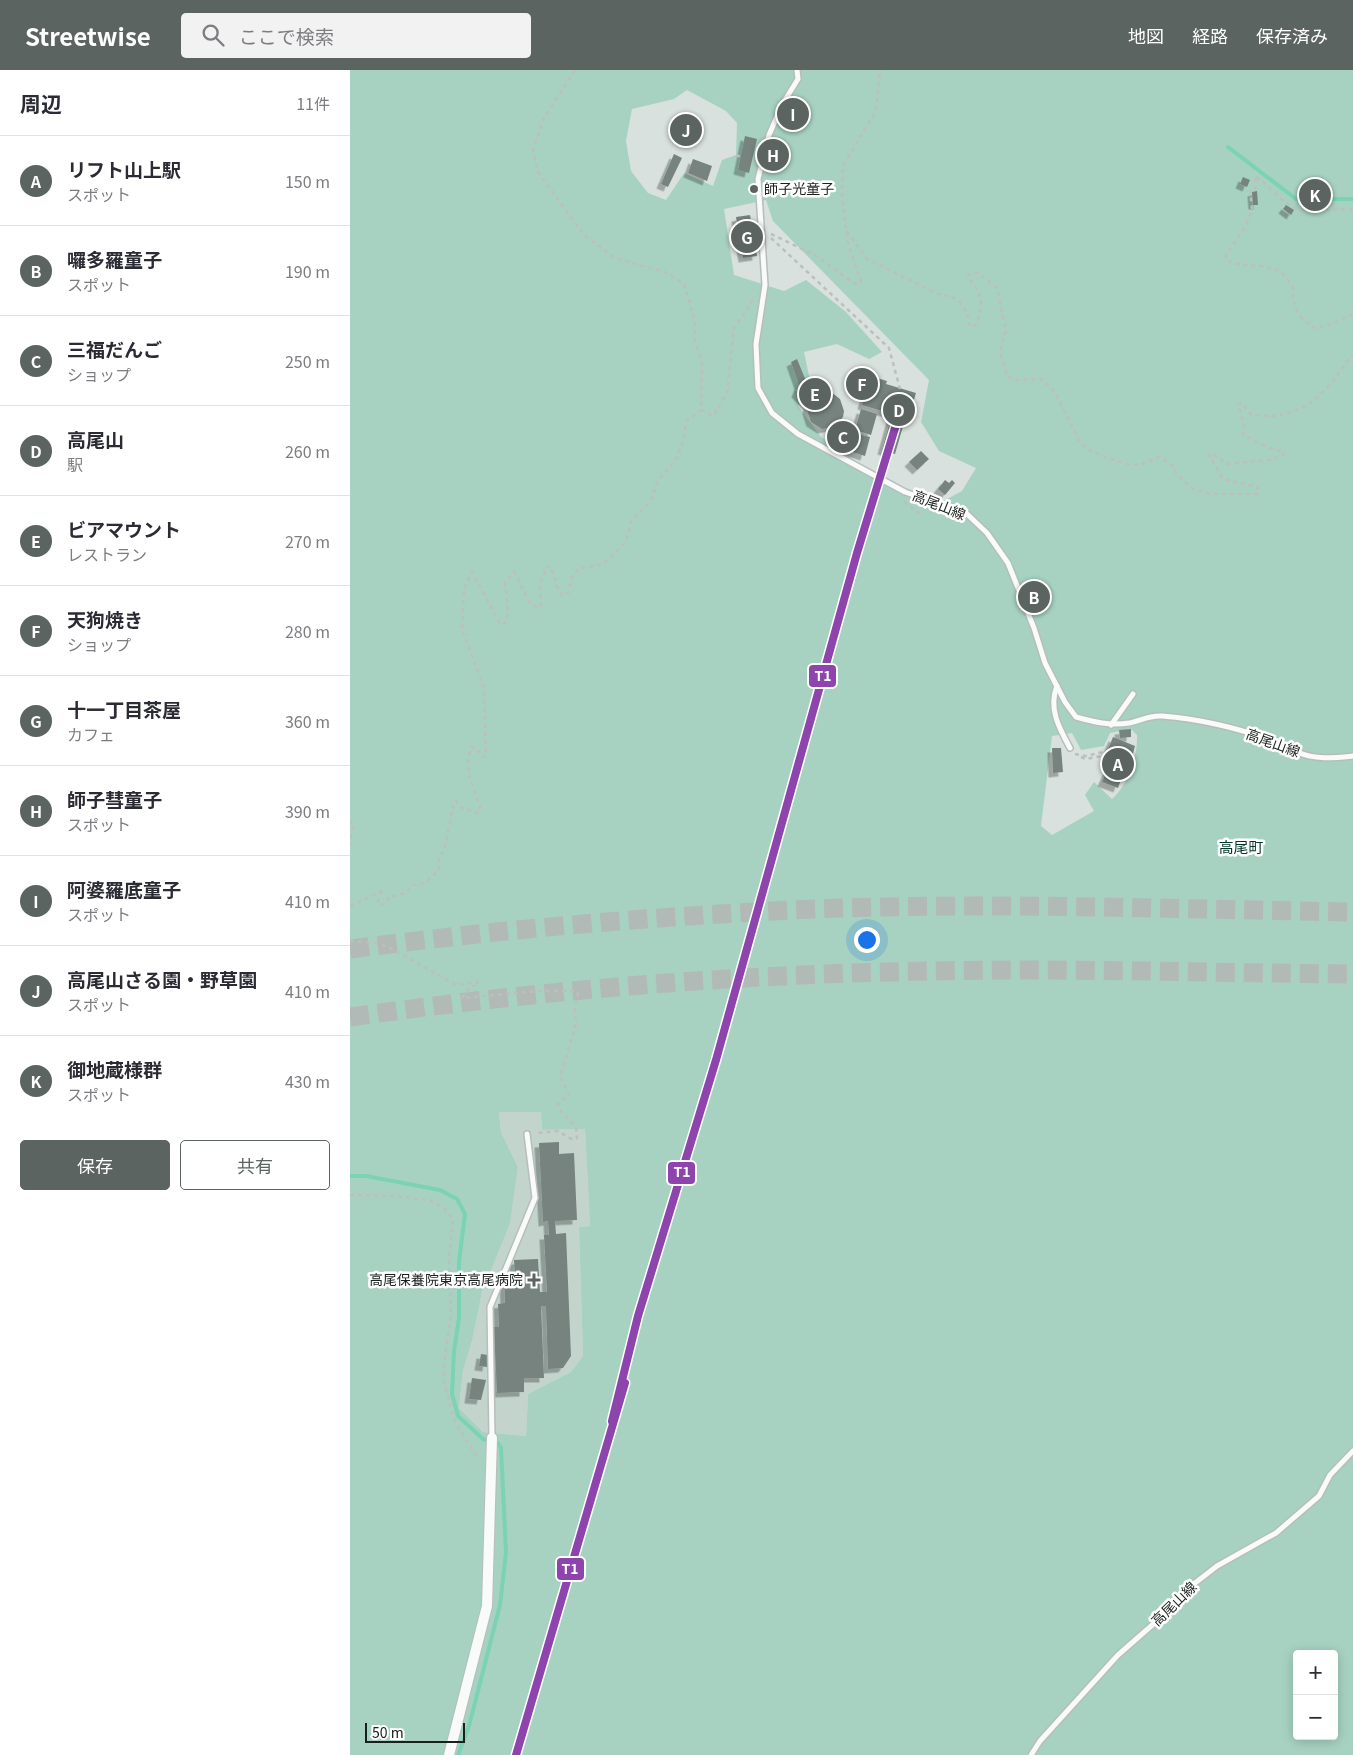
<!DOCTYPE html>
<html lang="ja">
<head>
<meta charset="utf-8">
<style>
	body { margin:0; font-family:Georgia,"Noto Sans JP",serif; background:#f2f2f3; color:#2b2b33 }
	.controls { position:absolute; right:15px; bottom:15px; display:grid; overflow:hidden; border-radius:5px; box-shadow:0 2px 12px #0003 }
	.controls button { width:45px; height:45px; display:grid; place-items:center; padding:0; border:0; border-bottom:1px solid #e1e1e2; background:#fff; color:#2b2b33; font:25px sans-serif }
	.scale { position:absolute; left:15px; bottom:12px; width:100px; box-sizing:border-box; padding-left:5px; border:2px solid #1a201e; border-top:0; font-size:14px; line-height:18px; white-space:nowrap; color:#1a201e; -webkit-text-stroke:4px #fff; paint-order:stroke }
	.you { position:absolute; left:516px; top:869px; width:18px; height:18px; margin:-12px; border:4px solid #fff; border-radius:50%; background:#1a73e8; box-shadow:0 0 0 8px #1a73e833 }
	.badge { display:grid; place-items:center; width:32px; height:32px; border-radius:50%; background:#5c6461; color:#fff; font-size:16px; font-weight:700 }
	.pin { position:absolute; translate:-50% -50%; border:2px solid #fff; box-shadow:0 1px 5px #0006 }
	.list { margin:0; padding:0; list-style:none }
	h2 { display:flex; justify-content:space-between; align-items:center; height:65px; margin:0; padding:0 20px; font-size:21px }
	h2 small { font-size:16px; font-weight:400; color:#7c7c81 }
	.list li { display:grid; grid-template-columns:32px 1fr auto; gap:15px; align-items:center; box-sizing:border-box; height:90px; padding:0 20px; border-top:1px solid #e1e1e2 }
	.list b { display:block; font-size:19px; white-space:nowrap }
	.list p { margin:0; font-size:16px; white-space:nowrap; color:#7c7c81 }
	.list em { font-size:16px; font-style:normal; color:#7c7c81 }
	.actions { display:flex; gap:10px; padding:15px 20px }
	.actions a { flex:1; padding:11px 0; border:1px solid #5c6461; border-radius:5px; text-align:center; font-size:18px; color:#5c6461 }
	.actions .main { background:#5c6461; color:#fff }
	.icon { flex:none; width:28px; height:28px; fill:none; stroke:currentColor; stroke-width:2; stroke-linecap:round; stroke-linejoin:round }
	.map { position:relative; flex:none; width:1003px; height:1685px; overflow:hidden }
	header { display:flex; align-items:center; gap:30px; box-sizing:border-box; height:70px; padding:0 25px; background:#5c6461; color:#fff }
	header strong { font-size:24px }
	nav { display:flex; gap:28px; margin-inline-start:auto; font-size:18px }
	.search { width:350px; height:45px; background:#f2f2f3; display:flex; align-items:center; gap:12px; box-sizing:border-box; padding:0 18px; border-radius:5px; color:#7c7c81; font-size:19px }
	main { display:flex }
	aside { flex:1; background:#fff }
	.map>svg:first-child { display:block }
</style>
</head>
<body>
<header>
<strong>Streetwise</strong>
<div class="search"><svg class="icon" aria-label="search" viewBox="0 0 24 24"><circle cx="10" cy="10" r="6"/><path d="M15 15l6 6"/></svg>ここで検索</div>
<nav><a>地図</a><a>経路</a><a>保存済み</a></nav>
</header>
<main>
<aside>
<h2>周辺<small>11件</small></h2>
<ul class="list">
<li><span class="badge">A</span><div><b>リフト山上駅</b><p>スポット</p></div><em>150 m</em></li>
<li><span class="badge">B</span><div><b>囉多羅童子</b><p>スポット</p></div><em>190 m</em></li>
<li><span class="badge">C</span><div><b>三福だんご</b><p>ショップ</p></div><em>250 m</em></li>
<li><span class="badge">D</span><div><b>高尾山</b><p>駅</p></div><em>260 m</em></li>
<li><span class="badge">E</span><div><b>ビアマウント</b><p>レストラン</p></div><em>270 m</em></li>
<li><span class="badge">F</span><div><b>天狗焼き</b><p>ショップ</p></div><em>280 m</em></li>
<li><span class="badge">G</span><div><b>十一丁目茶屋</b><p>カフェ</p></div><em>360 m</em></li>
<li><span class="badge">H</span><div><b>師子彗童子</b><p>スポット</p></div><em>390 m</em></li>
<li><span class="badge">I</span><div><b>阿婆羅底童子</b><p>スポット</p></div><em>410 m</em></li>
<li><span class="badge">J</span><div><b>高尾山さる園・野草園</b><p>スポット</p></div><em>410 m</em></li>
<li><span class="badge">K</span><div><b>御地蔵様群</b><p>スポット</p></div><em>430 m</em></li>
</ul>
<div class="actions"><a class="main">保存</a><a>共有</a></div>
</aside>
<div class="map">
<svg width="1003" height="1685" viewBox="0 0 1003 1685">
	<defs>
		<filter id="shadow"><feDropShadow dx="-4.5" dy="4.5" stdDeviation="0" flood-color="#0004"/></filter>
	</defs>
	<rect width="100%" height="100%" fill="#d8e1dd"/>
	<path fill="#c3d4cd" d="M149 1042H191L192 1060 235 1059 240 1156 229 1157 233 1286 221 1302 178 1324 176 1366 133 1362 109 1338 113 1301 122 1271 132 1222 160 1154 168 1097 151 1062Z"/>
	<path fill="#a7d2c1" fill-rule="evenodd" d="M0 0H1003V1685H0ZM337 20 376 41 387 53 386 85 372 90 363 116 334 103 316 130 298 123 281 101 276 71 282 39 324 29ZM416 130 423 151 579 310 571 352 589 381 626 398 612 421 582 437 538 414 471 367 448 336 462 320 454 282 487 274 519 289 532 282 496 242 456 210 434 221 384 205 374 139ZM781 659 787 665C788 686 778 715 762 729L744 712 735 725 744 741 702 765 691 756 702 666 722 663 731 680 754 676 760 663ZM149 1042H191L192 1060 235 1059 240 1156 229 1157 233 1286 221 1302 178 1324 176 1366 133 1362 109 1338 113 1301 122 1271 132 1222 160 1154 168 1097 151 1062ZM947 1584H984V1666H947Z"/>
	<g fill="none" stroke-linecap="round" stroke-linejoin="round">
		<g stroke="#7cd2b4" stroke-width="4">
			<path d="M878 77 946 129H1003"/>
			<path d="M0 1106H16L90 1120 107 1129 115 1144 109 1192V1248L104 1281 102 1324 108 1346 133 1369 148 1373 151 1378 156 1482 150 1535 119 1656 108 1685"/>
		</g>
	</g>
	<g fill="#77837e" filter="url(#shadow)">
		<path d="M395 66 407 69 399 103 388 100Z"/>
		<path d="M324 84 332 88 318 117 311 114Z"/>
		<path d="M343 89 362 96 357 111 338 103Z"/>
		<path d="M893 107 900 110 897 117 890 114Z"/>
		<path d="M907 121 908 135H903L902 122Z"/>
		<path d="M936 135 944 140 941 145 933 139Z"/>
		<path d="M400 145 407 186 393 188 386 147Z"/>
		<path d="M447 289 456 311 458 310 470 323 481 322 490 329 494 341 493 347 484 357 472 359 461 352 457 340 458 335 446 323 449 315 441 292Z"/>
		<path d="M520 306 537 311 536 314 566 323 559 347 556 346 545 384 532 380 542 344 512 335Z"/>
		<path d="M511 339 527 344 521 365 505 360Z"/>
		<path d="M504 363 520 367 515 386 499 381Z"/>
		<path d="M571 381 579 389 567 400 559 392Z"/>
		<path d="M595 410 599 413 602 410 605 413 595 425 588 419Z"/>
		<path d="M781 659V667L770 668 769 660Z"/>
		<path d="M763 667 785 676 781 691 778 690 768 718 752 712 762 690 755 687Z"/>
		<path d="M702 678H711L713 702 703 703Z"/>
		<path d="M209 1072V1084L224 1083 227 1150 205 1151 206 1164 216 1163 221 1286 213 1298 198 1299 196 1236H191L194 1308H174V1322L147 1323 144 1257H149L148 1234 155 1233 154 1205 165 1204 164 1190 188 1189 190 1222H197L194 1165H199L198 1151 193 1152 189 1073Z"/>
		<path d="M131 1284 138 1285 137 1297 129 1296Z"/>
		<path d="M122 1308 136 1310 131 1330 119 1329Z"/>
	</g>
	<g fill="none" stroke-linecap="round" stroke-linejoin="round">
		<g stroke="#b2bab7" stroke-width="19" stroke-dasharray="19 9" stroke-linecap="butt">
			<path d="M0 879C154 859 308 846 463 839 642 832 823 839 1003 842"/>
			<path d="M0 947C193 920 389 904 584 901 723 898 863 903 1003 904"/>
		</g>
		<defs>
			<g id="lane">
				<path d="M447 0 448 9 432 35 419 65 408 109 415 215 406 274 408 318 422 343 448 364 555 422 616 443 637 463 658 493 684 558 695 593 715 632 726 647C744 652 760 656 779 653 790 651 799 645 812 646 850 649 891 659 927 672 934 674 940 680 947 682 966 690 983 688 1003 686"/>
				<path d="M707 616C698 638 709 658 720 678"/>
				<path d="M761 655 783 624"/>
				<path d="M142 1368 140 1237 185 1128 177 1064"/>
				<path d="M681 1685 690 1671 768 1585 808 1550 827 1527 867 1496 926 1463 969 1426 980 1405 1003 1381"/>
			</g>
			<path id="street" d="M99 1685 137 1536 142 1368"/>
		</defs>
		<use href="#lane" stroke="#b7bdbb" stroke-width="8"/>
		<use href="#street" stroke="#b7bdbb" stroke-width="12"/>
		<g stroke="#bdbfbf" stroke-width="2.5" stroke-dasharray="4 4" stroke-linecap="butt">
			<path d="M386 85 391 87"/>
			<path d="M1003 140C982 137 956 146 938 134 926 126 918 114 905 106L906 118 900 119 902 140 895 157 876 185V190C893 199 914 192 930 202 935 205 939 212 943 217 942 235 948 249 965 258L982 254 1003 244"/>
			<path d="M497 161 517 189 588 224 602 227 610 232 617 243 620 257 626 255C634 235 633 223 618 208V205L628 203 647 218 656 260 650 282 658 307 666 310 692 309 704 321 730 372 739 380 760 389 781 395 792 394 809 387 822 395 828 406 843 419 861 424H907L909 421 907 417 873 409 859 385 861 383 878 394 920 390 933 385 934 382 920 378 893 365 894 355 888 334 892 333 900 344C934 350 956 341 979 316 988 306 994 294 1003 285"/>
			<path d="M421 164 465 185 505 214 511 212 498 174 492 126 493 96 526 41 530 0"/>
			<path d="M421 168 539 278 550 319"/>
			<path d="M351 340 363 346 377 323 384 258 398 239 403 228"/>
			<path d="M554 432 573 446"/>
			<path d="M164 501 179 532 187 538 191 535 190 514 197 497 200 496C206 506 204 515 212 525L218 523 222 507 228 499 253 494 275 473 282 450 301 431 307 412 326 389 334 369 336 351 351 340 352 292 345 272V252L334 214 318 203 265 188 250 177 234 165 188 102 183 80 193 50 225 0"/>
			<path d="M725 684 736 686 757 681 774 689 772 694"/>
			<path d="M731 687 736 689 756 685 767 689 765 691"/>
			<path d="M0 750 3 754 0 775"/>
			<path d="M32 821 28 831 30 835 35 834 39 827 56 823 63 815 76 813 89 799V786L94 781 104 732 106 731 112 738 127 743 131 740 119 705 118 689 121 677 126 678 133 687 136 685 134 617 112 560 114 519 122 502 151 555 156 552 158 540 155 513 164 501"/>
			<path d="M0 836 32 821"/>
			<path d="M0 871 25 873 38 877 106 915 127 912 128 916H121L112 928 188 921H226L228 924 225 938 226 954 210 1007 219 1024 208 1034 209 1039 226 1057 227 1068 223 1070 208 1061 186 1063"/>
			<path d="M0 1125 46 1126 82 1131 97 1141 103 1149 99 1190 101 1245 94 1294V1313L105 1352 129 1390"/>
		</g>
		<use href="#lane" stroke="#f9fafa" stroke-width="5"/>
		<use href="#street" stroke="#f9fafa" stroke-width="10"/>
		<defs>
			<g id="tram-1">
				<path d="M262 1351 288 1246 366 990 507 483 545 358"/>
				<path d="M166 1685 275 1313"/>
			</g>
		</defs>
		<use href="#tram-1" stroke="#fff" stroke-width="11"/>
		<use href="#tram-1" stroke="#8e44ad" stroke-width="8"/>
	</g>
	<g fill="#5c6461" stroke="#fff" stroke-width="2">
		<circle cx="404" cy="119" r="5"/>
		<path d="M181.5 1202.5h5v5h5v5h-5v5h-5v-5h-5v-5h5z"/>
	</g>
	<g text-anchor="middle" stroke-width="5" stroke-linejoin="round" paint-order="stroke">
		<g font-size="14" fill="#1a201e" stroke="#fff" text-anchor="start">
			<text x="414" y="124">師子光童子</text>
			<text x="173" y="1215" text-anchor="end">高尾保養院東京高尾病院</text>
		</g>
		<g font-size="14" fill="#1a201e" stroke="#fff">
			<text transform="translate(589 435) rotate(22)" y="5">高尾山線</text>
			<text transform="translate(923 673) rotate(20)" y="5">高尾山線</text>
			<text transform="translate(824 1534) rotate(-44)" y="5">高尾山線</text>
		</g>
		<g font-size="15" fill="#023828" stroke="#fff">
			<text x="891" y="783">高尾町</text>
		</g>
	</g>
	<g stroke="#fff" stroke-width="2">
		<rect x="458" y="594" width="29" height="24" rx="5" fill="#8e44ad"/>
		<rect x="317" y="1091" width="29" height="24" rx="5" fill="#8e44ad"/>
		<rect x="206" y="1487" width="29" height="24" rx="5" fill="#8e44ad"/>
	</g>
	<g font-size="14" text-anchor="middle" font-weight="bold" fill="#fff">
		<text x="473" y="611">T1</text>
		<text x="332" y="1107">T1</text>
		<text x="220" y="1504">T1</text>
	</g>
</svg>
<div class="controls">
<button>+</button>
<button>−</button>
</div>
<div class="scale">50 m</div>
<div class="you"></div>
<div class="pin badge" style="left:768px;top:694px">A</div>
<div class="pin badge" style="left:684px;top:527px">B</div>
<div class="pin badge" style="left:493px;top:367px">C</div>
<div class="pin badge" style="left:549px;top:340px">D</div>
<div class="pin badge" style="left:465px;top:324px">E</div>
<div class="pin badge" style="left:512px;top:314px">F</div>
<div class="pin badge" style="left:397px;top:167px">G</div>
<div class="pin badge" style="left:423px;top:85px">H</div>
<div class="pin badge" style="left:443px;top:44px">I</div>
<div class="pin badge" style="left:336px;top:60px">J</div>
<div class="pin badge" style="left:965px;top:125px">K</div>
</div>
</main>
</body>
</html>
